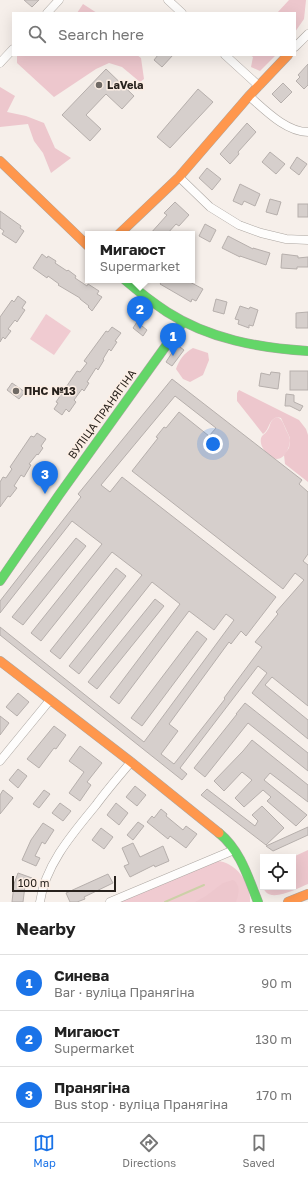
<!DOCTYPE html>
<html lang="en">
<head>
<meta charset="utf-8">
<style>
	body { margin:0; font-family:"Golos Text",sans-serif; background:#f2f2f2; color:#222 }
	.controls { position:absolute; right:12px; bottom:12px; display:grid; overflow:hidden; border-radius:0px; box-shadow:0 4px 16px #0002 }
	.controls button { width:36px; height:36px; display:grid; place-items:center; padding:0; border:0; border-bottom:1px solid #e0e0e0; background:#fff; color:#222; font:20px sans-serif }
	.scale { position:absolute; left:12px; bottom:10px; width:104px; box-sizing:border-box; padding-left:4px; border:2px solid #28221d; border-top:0; font-size:11px; line-height:14px; white-space:nowrap; color:#28221d; -webkit-text-stroke:3px #fceee4; paint-order:stroke }
	.you { position:absolute; left:213px; top:444px; width:14px; height:14px; margin:-10px; border:3px solid #fff; border-radius:50%; background:#1a73e8; box-shadow:0 0 0 6px #1a73e833 }
	.badge { display:grid; place-items:center; width:26px; height:26px; border-radius:50%; background:#1a73e8; color:#fff; font-size:13px; font-weight:700 }
	.pin { position:absolute; translate:-50% -33px; filter:drop-shadow(0 1px 2px #0008) }
	.pin::after { content:''; position:absolute; top:21px; width:14px; height:12px; background:inherit; clip-path:polygon(0 0,100% 0,50% 100%) }
	.popup { position:absolute; left:85px; top:231px; width:110px; height:52px; box-sizing:border-box; display:grid; place-content:center; border-radius:0px; background:#fff; filter:drop-shadow(0 1px 3px #0005); font-size:13px; white-space:nowrap; color:#767676 }
	.popup b { font-size:15px; color:#222 }
	.popup::after { content:''; position:absolute; left:50%; top:100%; margin-left:-8px; border:8px solid transparent; border-top-color:#fff }
	.list { margin:0; padding:0; list-style:none }
	h2 { display:flex; justify-content:space-between; align-items:center; height:52px; margin:0; padding:0 16px; font-size:17px }
	h2 small { font-size:13px; font-weight:400; color:#767676 }
	.list li { display:grid; grid-template-columns:26px 1fr auto; gap:12px; align-items:center; box-sizing:border-box; height:56px; padding:0 16px; border-top:1px solid #e0e0e0 }
	.list b { display:block; font-size:15px; white-space:nowrap }
	.list p { margin:0; font-size:13px; white-space:nowrap; color:#767676 }
	.list em { font-size:13px; font-style:normal; color:#767676 }
	.icon { flex:none; width:22px; height:22px; fill:none; stroke:currentColor; stroke-width:2; stroke-linecap:round; stroke-linejoin:round }
	.map { position:relative; flex:none; width:308px; height:902px; overflow:hidden }
	.search { position:absolute; background:#fff; box-shadow:0 4px 16px #0002; left:12px; right:12px; top:12px; height:44px; display:flex; align-items:center; gap:10px; box-sizing:border-box; padding:0 14px; border-radius:0px; color:#767676; font-size:15px }
	.sheet { height:220px; background:#fff }
	nav { display:flex; justify-content:space-around; align-items:center; box-sizing:border-box; height:56px; border-top:1px solid #e0e0e0; background:#fff; font-size:11px; color:#767676 }
	nav a { display:grid; justify-items:center; gap:2px }
	nav .on { color:#1a73e8 }
	.map>svg:first-child { display:block }
</style>
</head>
<body>
<div class="map">
<svg width="308" height="902" viewBox="0 0 308 902">
	<rect width="100%" height="100%" fill="#f6efea"/>
	<g fill="#f0cbd1">
		<path d="M46 314 71 331 54 355 30 339Z"/>
		<path d="M277 417C283 419 284 426 287 432 288 434 290 437 290 440 290 447 285 459 277 459 269 458 259 447 261 438 262 435 265 434 267 431 271 426 269 420 277 417Z"/>
		<path d="M216 861C236 861 251 884 250 902H116Z"/>
	</g>
	<g fill="#edc7cd">
		<path d="M289 0H306L304 19 295 32V13H277Z"/>
		<path d="M83 4 97 13H77Z"/>
		<path d="M17 55H137L141 58 144 79 140 82 122 67 109 63 96 69 54 97 17 63Z"/>
		<path d="M250 55H276L260 71 251 67 253 57Z"/>
		<path d="M0 87 15 96 7 112 26 116 44 123 55 148 71 158 51 173 43 153 34 141 28 124 0 127Z"/>
		<path d="M193 348 208 353 209 360 203 375 190 382 183 379 176 369C179 360 184 353 193 348Z"/>
		<path d="M239 390 299 420 306 429 308 435V482L285 464 284 455 289 448 290 442V438L281 418 277 417C268 420 270 429 263 434L237 401V393Z"/>
		<path d="M308 850V884C298 888 273 902 265 891 262 887 262 882 263 876V887H293V857Z"/>
		<path d="M233 880C241 885 239 894 236 902H195L206 896 223 883Z"/>
	</g>
	<g fill="none" stroke-linecap="round" stroke-linejoin="round">
		<path stroke="#ccd0a7" stroke-width="2" d="M165 902 204 885"/>
	</g>
	<g fill="#d6cfcc" stroke="#b6afac" fill-rule="evenodd">
		<path d="M24 0H39L32 7Z"/>
		<path d="M158 55H173L162 67 154 60Z"/>
		<path d="M308 64V85L304 89 296 81 300 77 298 75Z"/>
		<path d="M106 69 134 96 122 109 106 94 86 115 101 129 90 141 62 115Z"/>
		<path d="M283 83 292 92 281 103 272 94Z"/>
		<path d="M198 89 213 102 170 148 157 137Z"/>
		<path d="M247 123 256 132 238 152 239 154 230 164 220 154Z"/>
		<path d="M270 152 285 164 276 174 262 162Z"/>
		<path d="M297 157 307 164 299 175 290 168Z"/>
		<path d="M207 168 221 179 212 190 199 178Z"/>
		<path d="M240 184 260 194 255 206 244 201 242 205 233 201Z"/>
		<path d="M270 199 281 202 277 215 266 212Z"/>
		<path d="M175 202 189 215 179 226 176 224 167 234H150L167 215 164 213Z"/>
		<rect x="298" y="204" width="10" height="13"/>
		<path d="M0 211 21 226 20 228 24 231 16 243 2 234 4 231 0 228Z"/>
		<path d="M205 224 216 230 210 242 199 236Z"/>
		<path d="M228 236 253 249V248L270 253 266 265 240 256V257L222 248Z"/>
		<path d="M42 254 47 258 48 256 56 261 55 263 67 271 68 270 76 276 75 278 87 286 88 284 99 291 97 294 102 297 92 311 88 307 89 306 80 299V298L58 285 59 284 48 276 47 278 33 268Z"/>
		<path d="M282 254 298 256V258L308 257V267H297V269L281 268Z"/>
		<path d="M163 280H186L203 289 196 301 192 299 191 302 160 284Z"/>
		<path d="M18 296 26 302 22 308 25 310 17 322 15 320 8 329 11 331 5 339 3 337 0 342V317L12 300 14 302Z"/>
		<path d="M216 299 227 302 224 314 213 311Z"/>
		<path d="M240 306 249 309 250 307 258 310 253 326 249 325V328L238 324 239 320 235 319Z"/>
		<path d="M308 312V328H296V313Z"/>
		<path d="M137 322 147 330 143 336 133 328Z"/>
		<path d="M112 327 121 333 115 341 117 342 111 351 109 349 103 359 104 360 98 370 96 368 87 382 89 383 84 391 82 389 74 400 76 402 69 412 66 409 62 415 54 409 58 403 56 402 77 371 80 372 87 363 84 361 106 331 108 332Z"/>
		<path d="M177 345 184 350 172 366 166 362Z"/>
		<rect x="290" y="371" width="18" height="19"/>
		<path d="M271 372 280 373 278 389 259 386 261 373 270 375Z"/>
		<path d="M172 379 302 480 299 484 308 492V554L303 561 308 565V706L272 677 265 685 308 720V739L252 693 267 673 258 666 180 768 187 774 182 780 0 635V627L144 742 234 620 226 614 214 630 189 611 119 704 110 697 180 604 152 582 79 674 69 666 142 575 112 552 41 641 31 633 102 544 72 521 0 613V601L81 497 78 494ZM175 396 216 428 209 436 179 412 166 428 164 427 156 437 158 438 132 471 283 589 295 573 304 580 276 612 278 614 255 642 262 647 224 698 225 699 174 764 161 754 178 731 169 724 229 642 231 644 241 631 246 636 276 597 122 477 110 492 101 485Z"/>
		<path d="M12 383 25 392 19 399 7 390Z"/>
		<path d="M286 394 294 395V402L303 406 300 411 290 406H285Z"/>
		<path d="M37 433 46 439 41 446 43 448 38 455 37 454 29 464 31 465 24 477 21 475 14 486 17 488 10 497 8 496 0 507V482L3 477 6 478 12 469 10 467 31 436 34 437Z"/>
		<path d="M76 538 86 546 23 625 12 617Z"/>
		<path d="M116 568 126 576 60 659 50 651Z"/>
		<path d="M155 599 164 606 97 689 88 682Z"/>
		<path d="M197 631 207 639 142 726 131 718Z"/>
		<path d="M18 693 29 702 17 716 6 707Z"/>
		<path d="M245 703 308 753V771L248 723 205 777 194 768 237 714H236Z"/>
		<path d="M0 716 9 723 0 735Z"/>
		<path d="M54 726 66 735 56 749 54 748 39 768 27 759Z"/>
		<path d="M252 740 308 785V802L270 773 264 780 307 815 296 826 267 801 271 797 263 790 244 807 235 798 252 780 242 772 224 791 214 781 243 751Z"/>
		<path d="M80 746 102 763 87 782 91 785 80 801 69 793 84 772 69 761Z"/>
		<path d="M18 769 27 776 18 788 9 780Z"/>
		<path d="M135 786 146 795 137 806 126 797Z"/>
		<path d="M207 789 255 826 258 821 252 815 262 806 284 828 266 845 201 795Z"/>
		<path d="M3 790 13 798 0 814V795Z"/>
		<path d="M44 790 50 794 39 808 33 804Z"/>
		<path d="M60 803 71 811 63 821 52 813Z"/>
		<path d="M116 803 128 813 119 825 107 815Z"/>
		<path d="M161 809 167 814 166 816 183 830 186 826 197 834 186 848 170 836 168 839 147 822 152 816 154 818Z"/>
		<path d="M138 822 144 826 133 840 127 835Z"/>
		<path d="M43 823 54 830 45 844 42 842 35 856 40 858 36 866 22 860 31 840Z"/>
		<path d="M308 827V835L273 851 266 846Z"/>
		<path d="M101 828 113 837 104 849 92 840Z"/>
		<path d="M133 843 140 857 163 846 169 861 155 867 154 865 130 877 124 866 129 864 122 848Z"/>
		<path d="M18 873 32 878 28 887 25 886 23 902H12L14 884Z"/>
		<path d="M108 874 113 883 84 897 85 899 77 902H70L66 893Z"/>
	</g>
	<g fill="none" stroke-linecap="round" stroke-linejoin="round">
		<defs>
			<g id="street">
				<path d="M168 0 182 13"/>
				<path d="M47 13 59 0"/>
				<path d="M295 47 308 34"/>
				<path d="M225 55 259 86"/>
				<path d="M0 63 13 49"/>
				<path d="M249 96C265 110 286 132 308 132"/>
				<path d="M179 177 210 207 239 225 261 233 286 239 308 240"/>
				<path d="M0 761 50 700"/>
				<path d="M40 902C45 865 73 833 96 805 107 790 119 776 131 762"/>
				<path d="M110 902 234 850"/>
			</g>
			<g id="fast">
				<path d="M125 280C138 291 152 302 167 312 209 339 259 348 308 351"/>
				<path d="M0 581 59 495 183 322"/>
				<path d="M219 833C240 850 248 877 258 902"/>
			</g>
			<g id="slow">
				<path d="M0 161 88 246"/>
				<path d="M119 234 179 177 249 96 288 55"/>
				<path d="M0 661 131 762 219 833"/>
				<path d="M288 902 308 894"/>
			</g>
		</defs>
		<use href="#street" stroke="#aca6a1" stroke-width="9"/>
		<use href="#fast" stroke="#aca6a1" stroke-width="10"/>
		<use href="#slow" stroke="#aca6a1" stroke-width="10"/>
		<use href="#street" stroke="#fefdfc" stroke-width="8"/>
		<use href="#fast" stroke="#63d668" stroke-width="9"/>
		<use href="#slow" stroke="#ff974d" stroke-width="9"/>
	</g>
	<g fill="#706a65" stroke="#fceee4" stroke-width="1.5">
		<circle cx="99" cy="85" r="4"/>
		<circle cx="16" cy="391" r="4"/>
	</g>
	<g text-anchor="middle" stroke-width="3" stroke-linejoin="round" paint-order="stroke">
		<g font-size="11" font-weight="bold" fill="#28221d" stroke="#fceee4" text-anchor="start">
			<text x="107" y="89">LaVela</text>
			<text x="24" y="395">ПНС №13</text>
		</g>
		<g font-size="11" fill="#28221d" stroke="#fceee4">
			<text transform="translate(102 414) rotate(-54)" y="4">ВУЛІЦА ПРАНЯГІНА</text>
		</g>
	</g>
</svg>
<div class="controls">
<button><svg class="icon" aria-label="locate" viewBox="0 0 24 24"><circle cx="12" cy="12" r="6"/><path d="M12 2v4M12 18v4M2 12h4M18 12h4"/></svg></button>
</div>
<div class="scale">100 m</div>
<div class="you"></div>
<div class="pin badge" style="left:173px;top:356px">1</div>
<div class="pin badge" style="left:140px;top:329px">2</div>
<div class="popup"><b>Мигаюст</b>Supermarket</div>
<div class="pin badge" style="left:45px;top:494px">3</div>
<div class="search"><svg class="icon" aria-label="search" viewBox="0 0 24 24"><circle cx="10" cy="10" r="6"/><path d="M15 15l6 6"/></svg>Search here</div>
</div>
<section class="sheet">
<h2>Nearby<small>3 results</small></h2>
<ul class="list">
<li><span class="badge">1</span><div><b>Синева</b><p>Bar · вуліца Пранягіна</p></div><em>90 m</em></li>
<li><span class="badge">2</span><div><b>Мигаюст</b><p>Supermarket</p></div><em>130 m</em></li>
<li><span class="badge">3</span><div><b>Пранягіна</b><p>Bus stop · вуліца Пранягіна</p></div><em>170 m</em></li>
</ul>
</section>
<nav>
<a class="on"><svg class="icon" aria-label="map" viewBox="0 0 24 24"><path d="M3 6l6-2 6 2 6-2v14l-6 2-6-2-6 2zM9 4v14M15 6v14"/></svg>Map</a>
<a><svg class="icon" aria-label="directions" viewBox="0 0 24 24"><path d="M12 3l9 9-9 9-9-9zM9 14v-3h6M13 9l2 2-2 2"/></svg>Directions</a>
<a><svg class="icon" aria-label="saved" viewBox="0 0 24 24"><path d="M7 4h10v16l-5-4-5 4z"/></svg>Saved</a>
</nav>
</body>
</html>
